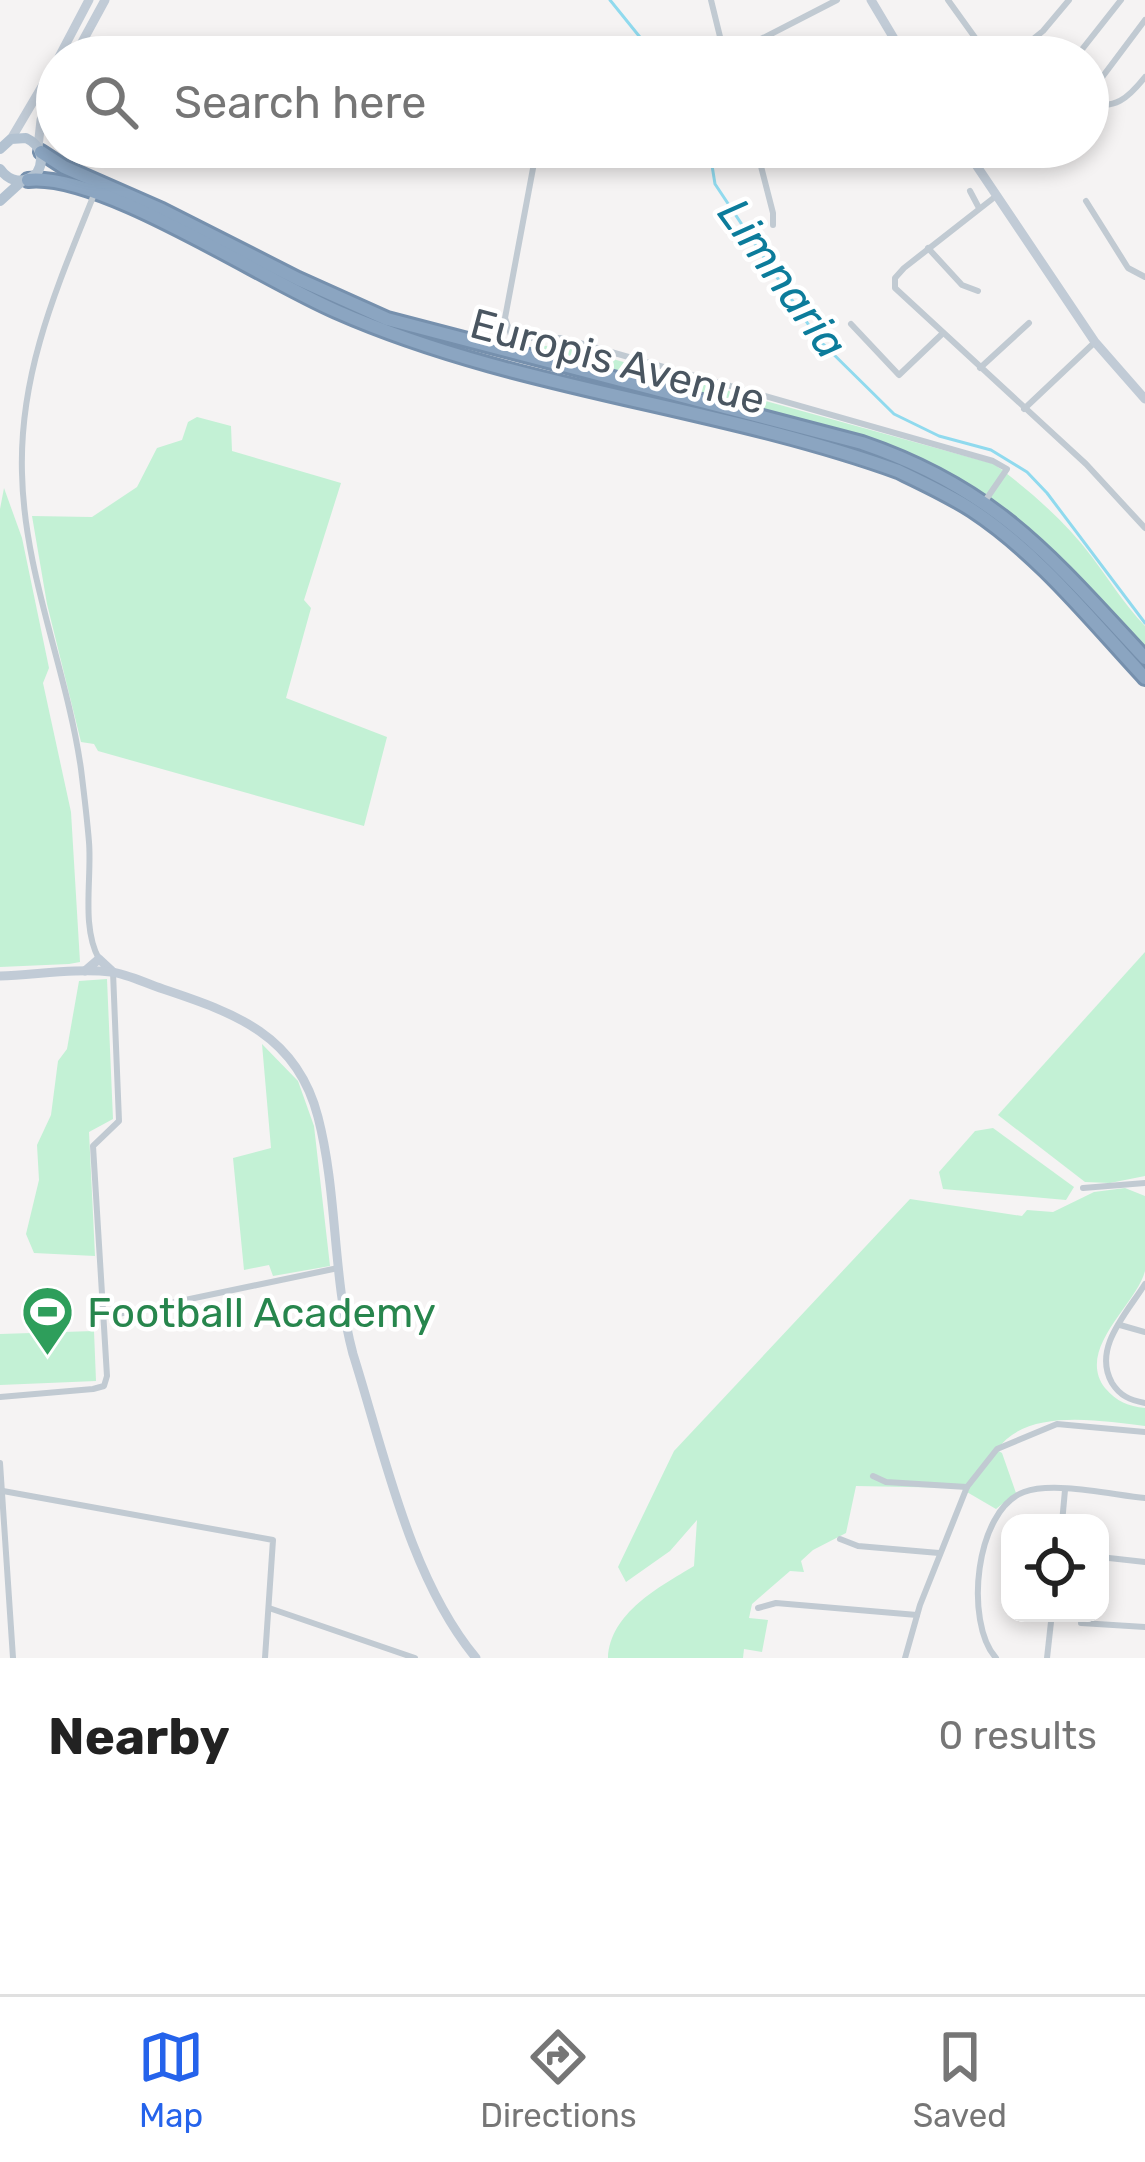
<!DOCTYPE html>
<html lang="en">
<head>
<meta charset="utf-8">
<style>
	body { margin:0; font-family:Rubik,sans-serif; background:#f2f2f2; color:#222 }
	.controls { position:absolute; right:36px; bottom:36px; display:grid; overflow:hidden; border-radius:24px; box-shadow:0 6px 18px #0003 }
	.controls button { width:108px; height:108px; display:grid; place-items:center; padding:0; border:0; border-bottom:3px solid #e0e0e0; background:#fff; color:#222; font:60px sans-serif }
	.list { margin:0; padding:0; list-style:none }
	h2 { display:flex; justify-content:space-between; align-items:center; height:156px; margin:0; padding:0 48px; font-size:51px }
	h2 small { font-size:39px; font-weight:400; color:#767676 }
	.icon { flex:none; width:66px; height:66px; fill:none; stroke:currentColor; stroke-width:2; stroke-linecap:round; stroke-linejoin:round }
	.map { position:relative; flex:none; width:1145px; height:1658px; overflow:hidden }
	.search { position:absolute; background:#fff; box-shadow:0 6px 18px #0003; left:36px; right:36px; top:36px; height:132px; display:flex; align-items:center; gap:30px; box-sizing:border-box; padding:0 42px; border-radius:66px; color:#767676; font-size:45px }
	.sheet { height:336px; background:#fff }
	nav { display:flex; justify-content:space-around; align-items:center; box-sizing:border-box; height:168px; border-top:3px solid #e0e0e0; background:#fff; font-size:33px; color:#767676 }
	nav a { display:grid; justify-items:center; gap:6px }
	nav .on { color:#2563eb }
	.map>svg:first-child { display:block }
</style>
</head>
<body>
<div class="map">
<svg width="1145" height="1658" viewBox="0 0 1145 1658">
	<rect width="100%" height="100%" fill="#f5f3f3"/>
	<g fill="#c3f1d5">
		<path d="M562 345 994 464C1029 490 1065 521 1092 557 1110 581 1124 604 1145 626V651L1064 561 1005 510 886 450 510 348Z"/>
		<path d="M197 417 231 426 232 451 341 483 304 600 311 608 286 698 387 737 364 826 98 751 94 744 81 742 47 604 32 516 92 517 137 487 157 448 182 440 188 422Z"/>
		<path d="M4 488 22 538 49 668 43 683 71 812 80 962 69 964 0 967V509Z"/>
		<path d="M1145 952V1176L1110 1183 1085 1182 998 1115Z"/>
		<path d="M107 979 113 1119 89 1132 95 1256 34 1253 26 1234 39 1180 37 1145 51 1115 58 1061 67 1049 79 981Z"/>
		<path d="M262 1044 298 1081 314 1126 330 1266 273 1276 269 1265 244 1270 233 1158 271 1148Z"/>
		<path d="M993 1128 1074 1187 1066 1200 943 1189 939 1172 975 1131Z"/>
		<path d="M1125 1188 1145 1196C1145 1219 1145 1249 1145 1271 1137 1304 1075 1349 1105 1388 1117 1402 1128 1406 1145 1408V1426C1101 1421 1026 1407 997 1450L1002 1453 1016 1493 996 1509 960 1488 856 1486 846 1533 813 1550 801 1561 804 1572 790 1571 752 1604 749 1618 768 1620 762 1652 744 1649 743 1658H608C610 1613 659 1587 694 1566L697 1520 670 1551 626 1582 618 1567 674 1451 910 1199 1022 1216 1027 1210 1053 1212 1094 1192Z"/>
		<path d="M94 1331 96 1381 0 1385V1334Z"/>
	</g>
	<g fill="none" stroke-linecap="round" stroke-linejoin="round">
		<g stroke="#90daee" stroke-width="3">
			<path d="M610 0 656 57"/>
			<path d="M709 147 715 184 818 339 894 414 939 436 991 450 1027 472 1047 493 1145 623"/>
		</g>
		<defs>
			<g id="highway">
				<path d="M41 152 64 167 162 210 298 279 387 319 862 443C997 489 1052 558 1145 658"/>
				<path d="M28 180C101 172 261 279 336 311 515 390 715 405 898 471 923 483 949 495 972 510 1039 554 1091 620 1145 678"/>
			</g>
		</defs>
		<use href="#highway" stroke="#7690ad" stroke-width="18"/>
		<g stroke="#c1cad2" stroke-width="6">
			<path d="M711 0 725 57"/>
			<path d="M948 0 989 57"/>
			<path d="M726 57 837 0"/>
			<path d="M1011 57 1043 31 1069 0"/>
			<path d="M1076 57 1121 0"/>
			<path d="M1088 96 1145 20"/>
			<path d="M1088 101C1114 112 1129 97 1145 77"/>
			<path d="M537 147 505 318 512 338H562L993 461 1007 469 985 501"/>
			<path d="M756 147 773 213V225"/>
			<path d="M970 191 979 208"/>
			<path d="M95 192C58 285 19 371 22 473 24 574 67 670 81 769 84 793 87 818 89 842 92 878 81 927 99 959"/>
			<path d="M996 196 904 268 895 278V288L1086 464 1145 528"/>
			<path d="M1086 201 1128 268 1145 277"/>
			<path d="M928 248 962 285 978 291"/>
			<path d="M851 324 899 375 942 334"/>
			<path d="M980 368 1029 323"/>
			<path d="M1024 409 1095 342"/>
			<path d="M1083 1188 1145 1183"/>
			<path d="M1145 1284C1127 1313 1092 1348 1112 1383 1120 1396 1130 1400 1145 1403"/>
			<path d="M104 1317 338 1268"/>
			<path d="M1120 1325 1145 1332"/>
			<path d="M0 1397 93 1389 104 1386 107 1376 93 1146 119 1121 113 972"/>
			<path d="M0 1463 13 1658"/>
			<path d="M873 1476 886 1482 967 1487"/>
			<path d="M3 1491 273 1540 265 1658"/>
			<path d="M1062 1523 1065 1490"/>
			<path d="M840 1539 858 1546 939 1553"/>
			<path d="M1100 1557 1145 1562"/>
			<path d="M269 1608 415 1658"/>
			<path d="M758 1608 776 1603 917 1615"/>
			<path d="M1081 1623 1145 1627"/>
			<path d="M905 1658 920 1605 967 1487 997 1449 1057 1424 1145 1432"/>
			<path d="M996 1658C964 1622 975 1510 1024 1492 1054 1481 1113 1495 1145 1498"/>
			<path d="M1047 1658 1052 1613"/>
		</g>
		<g stroke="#c1cbd6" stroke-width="9">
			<path d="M871 0 905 57"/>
			<path d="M59 57 89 0"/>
			<path d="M74 57 105 0"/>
			<path d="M11 139 57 61"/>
			<path d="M38 147 41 120 57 88"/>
			<path d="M964 147 1095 342 1145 399"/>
			<path d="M85 971 99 959 113 972"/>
			<path d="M0 976C35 975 76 968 111 972 128 974 147 984 163 989 235 1013 297 1035 318 1117 338 1194 332 1276 353 1354 384 1452 410 1579 476 1658"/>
		</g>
		<g stroke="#b3c2d1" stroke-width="10">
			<path d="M0 149 11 139 26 138C41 145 45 159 37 173 24 184 10 183 0 169"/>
			<path d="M0 201 22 181"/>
		</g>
		<use href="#highway" stroke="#8ba5c1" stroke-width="12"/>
	</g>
	<defs>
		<symbol id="stadium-pin" viewBox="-11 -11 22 30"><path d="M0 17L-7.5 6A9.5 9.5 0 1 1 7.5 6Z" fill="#2e9e5b" stroke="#fff"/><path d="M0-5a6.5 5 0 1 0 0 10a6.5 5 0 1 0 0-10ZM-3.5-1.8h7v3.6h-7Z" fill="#fff"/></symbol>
	</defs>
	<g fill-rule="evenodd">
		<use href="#stadium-pin" x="18" y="1282" width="59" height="81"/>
	</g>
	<g text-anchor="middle" stroke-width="9" stroke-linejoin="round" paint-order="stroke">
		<g font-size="42" fill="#4a5661" stroke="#fff">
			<text transform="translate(618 361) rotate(15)" y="15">Europis Avenue</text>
		</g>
		<g font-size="42" fill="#27864d" stroke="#fff" text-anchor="start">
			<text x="87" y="1327">Football Academy</text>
		</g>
		<g font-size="45" font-style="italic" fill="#0c7c9b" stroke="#fff">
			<text transform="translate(783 278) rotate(54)" y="16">Limnaria</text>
		</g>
	</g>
</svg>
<div class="controls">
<button><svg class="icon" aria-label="locate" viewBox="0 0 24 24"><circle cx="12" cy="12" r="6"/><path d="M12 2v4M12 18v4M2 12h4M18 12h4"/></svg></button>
</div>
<div class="search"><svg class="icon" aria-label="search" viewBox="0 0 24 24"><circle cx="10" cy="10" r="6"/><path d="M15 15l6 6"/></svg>Search here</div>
</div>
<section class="sheet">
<h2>Nearby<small>0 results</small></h2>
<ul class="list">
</ul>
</section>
<nav>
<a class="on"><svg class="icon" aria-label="map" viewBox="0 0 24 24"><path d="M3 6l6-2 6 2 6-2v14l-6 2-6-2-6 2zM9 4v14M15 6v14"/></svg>Map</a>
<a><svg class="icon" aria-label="directions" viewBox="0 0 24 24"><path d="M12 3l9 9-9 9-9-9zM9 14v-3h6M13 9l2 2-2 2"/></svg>Directions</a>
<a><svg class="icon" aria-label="saved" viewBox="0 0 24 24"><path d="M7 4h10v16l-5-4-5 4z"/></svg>Saved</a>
</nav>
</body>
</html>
